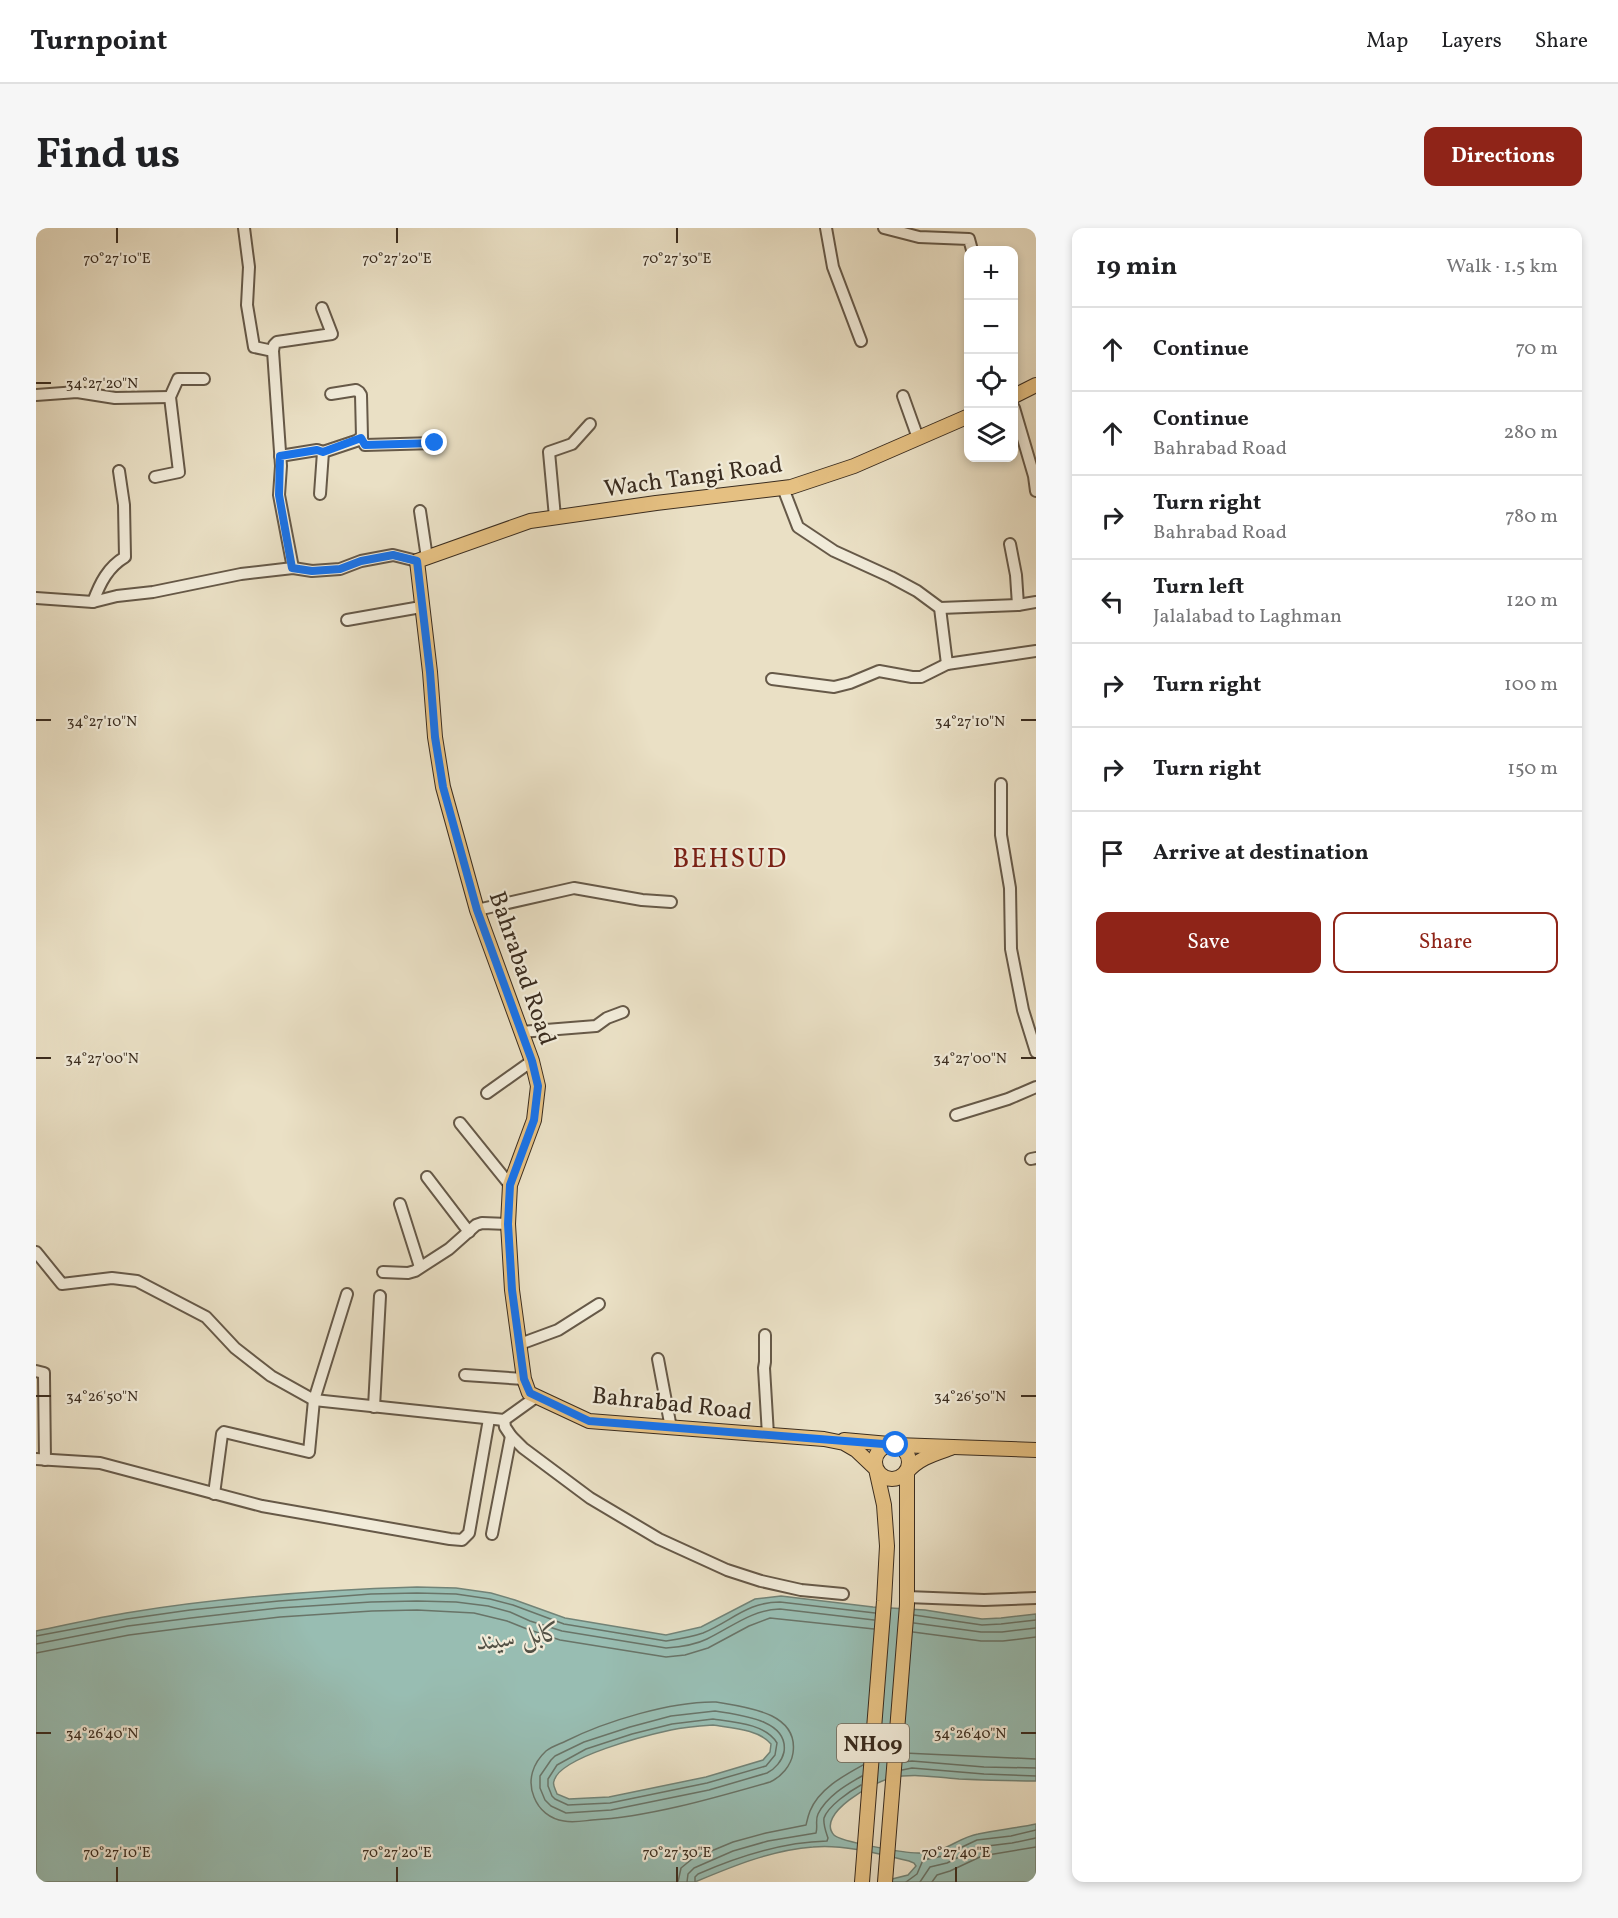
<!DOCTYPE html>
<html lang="en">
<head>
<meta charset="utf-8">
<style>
	body { margin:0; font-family:Vollkorn,Amiri,serif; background:#f6f6f6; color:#202124 }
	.controls { position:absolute; right:18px; top:18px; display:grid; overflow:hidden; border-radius:12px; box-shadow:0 3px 9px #0003 }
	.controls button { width:54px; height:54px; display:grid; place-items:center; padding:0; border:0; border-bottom:2px solid #e0e0e0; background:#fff; color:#202124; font:30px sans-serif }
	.stop { position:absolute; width:18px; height:18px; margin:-14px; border:4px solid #1a73e8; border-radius:50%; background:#fff }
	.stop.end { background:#1a73e8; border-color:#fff; box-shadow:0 2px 6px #0008 }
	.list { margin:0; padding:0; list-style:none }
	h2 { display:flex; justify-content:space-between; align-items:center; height:78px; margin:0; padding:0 24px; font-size:26px }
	h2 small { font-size:20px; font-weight:400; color:#757577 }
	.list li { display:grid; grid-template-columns:39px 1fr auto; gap:18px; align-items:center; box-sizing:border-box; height:84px; padding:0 24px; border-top:2px solid #e0e0e0 }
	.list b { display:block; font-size:22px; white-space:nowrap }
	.list p { margin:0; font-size:20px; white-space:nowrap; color:#757577 }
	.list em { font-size:20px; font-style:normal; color:#757577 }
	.actions { display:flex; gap:12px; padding:18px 24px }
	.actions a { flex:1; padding:14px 0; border:2px solid #8f2418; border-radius:12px; text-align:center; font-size:21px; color:#8f2418 }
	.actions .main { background:#8f2418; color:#fff }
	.icon { flex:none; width:33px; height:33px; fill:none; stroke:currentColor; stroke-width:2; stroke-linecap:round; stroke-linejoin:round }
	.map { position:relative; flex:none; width:1000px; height:1654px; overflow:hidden; border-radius:12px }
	header { display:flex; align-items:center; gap:36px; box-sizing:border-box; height:84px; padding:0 30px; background:#fff; border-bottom:2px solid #e0e0e0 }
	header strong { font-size:28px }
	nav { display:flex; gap:33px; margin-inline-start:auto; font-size:21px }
	.intro { display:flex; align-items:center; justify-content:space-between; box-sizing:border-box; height:144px; padding:0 36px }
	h1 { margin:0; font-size:42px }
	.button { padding:15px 27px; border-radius:12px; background:#8f2418; color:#fff; font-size:21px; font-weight:700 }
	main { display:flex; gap:36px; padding:0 36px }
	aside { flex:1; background:#fff; border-radius:12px; box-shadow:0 3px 9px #0003 }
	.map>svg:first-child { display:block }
</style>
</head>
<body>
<header>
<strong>Turnpoint</strong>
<nav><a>Map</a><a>Layers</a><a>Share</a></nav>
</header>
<div class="intro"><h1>Find us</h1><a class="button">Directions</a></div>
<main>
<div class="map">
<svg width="1000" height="1654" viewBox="0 0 1000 1654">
	<rect width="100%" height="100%" fill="#eae0c5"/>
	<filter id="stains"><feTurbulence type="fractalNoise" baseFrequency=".00333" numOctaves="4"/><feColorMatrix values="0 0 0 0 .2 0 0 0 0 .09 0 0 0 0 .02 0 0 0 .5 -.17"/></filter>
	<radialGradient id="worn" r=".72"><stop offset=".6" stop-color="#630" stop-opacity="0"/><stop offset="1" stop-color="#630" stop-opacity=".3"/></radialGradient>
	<path fill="#98bdb2" stroke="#728377" stroke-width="1.5" fill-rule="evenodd" d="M381 1359 420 1360 455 1365 479 1372 529 1390 630 1407 665 1399 719 1371 745 1368 837 1379 889 1382 946 1391 965 1390 1000 1386V1553C974 1553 948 1552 923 1551 900 1549 877 1545 855 1550 838 1554 779 1586 798 1607 805 1614 869 1625 882 1625 908 1627 920 1610 942 1606 961 1602 981 1600 1000 1596V1654H844L872 1647 880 1638 878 1635 873 1633C844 1626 807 1616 777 1619 736 1622 697 1638 659 1654H0V1403C30 1397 60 1390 90 1385 186 1369 284 1362 381 1359ZM677 1497C695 1500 723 1501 735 1516L734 1524 727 1532 670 1549 573 1569 533 1571 521 1566C520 1562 516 1557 518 1553 523 1529 612 1507 635 1502 649 1499 663 1498 677 1497Z"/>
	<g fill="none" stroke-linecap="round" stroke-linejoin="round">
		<g stroke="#697468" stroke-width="1.5">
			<path d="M878 1387 946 1397 965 1396 1000 1392"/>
			<path d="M878 1395 945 1404H966L1000 1400"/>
			<path d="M877 1404 945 1413H967L1000 1409"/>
			<path d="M0 1408 91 1391 154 1382 243 1373 335 1366 381 1365 420 1366 454 1371 477 1377 528 1396 630 1413C643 1411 656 1409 667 1405 696 1393 711 1374 744 1374L839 1385"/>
			<path d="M0 1416 92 1398 155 1390 243 1380 335 1374 381 1373 420 1374 452 1378 474 1384 494 1393 526 1403 630 1420C644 1419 659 1417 671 1411 696 1399 715 1382 744 1381L838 1392"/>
			<path d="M0 1425 93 1407 156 1399 244 1389 336 1383 381 1382 438 1385 471 1393 491 1401 524 1412 630 1429 649 1427 672 1420 713 1398 734 1390 838 1401"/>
			<path d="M680 1474C709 1479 763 1484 757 1525 755 1538 745 1549 734 1554 678 1570 613 1589 556 1592 547 1593 537 1595 528 1593 514 1591 503 1582 498 1569 491 1552 497 1535 510 1523 516 1518 524 1516 530 1513 570 1493 636 1473 680 1474Z"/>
			<path d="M679 1483C702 1487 753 1491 748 1524 746 1533 739 1541 731 1545L673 1562 575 1582 530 1585 515 1578 509 1572 504 1560V1548L515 1532 519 1528 548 1514 594 1499 635 1488Z"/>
			<path d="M677 1491C698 1494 730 1496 741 1515L739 1527 730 1538 671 1555 574 1575 532 1577 519 1571 516 1568 512 1558V1551L521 1537 550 1521 596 1506 636 1496Z"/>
			<path d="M868 1525 1000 1531"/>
			<path d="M867 1534 876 1533 948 1539 1000 1540"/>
			<path d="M866 1542 876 1540 948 1546 1000 1548"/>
			<path d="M642 1654 645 1640 656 1631 697 1614 730 1605 770 1597C771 1593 772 1588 774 1583 783 1561 807 1548 827 1537"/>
			<path d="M651 1654 652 1646 658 1640 697 1623 732 1613 780 1605C782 1599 779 1592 782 1586 791 1568 810 1557 826 1548"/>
			<path d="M659 1654V1649L662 1646C703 1628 746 1614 791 1613L792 1610C790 1604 787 1597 788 1590 792 1578 814 1563 825 1557"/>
			<path d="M870 1654 881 1646 887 1632 907 1628 941 1612 975 1608 1000 1602"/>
			<path d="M884 1654 894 1639 911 1635 943 1619 976 1615 1000 1610"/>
			<path d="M896 1654 901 1647 914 1643 946 1628 1000 1619"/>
		</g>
		<defs>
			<g id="minor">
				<path d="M208 0 213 39 211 77 218 119 237 123 245 238 243 267 257 340"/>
				<path d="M790 0 797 39 825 113"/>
				<path d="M848 0 883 9 933 11 936 22"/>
				<path d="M237 123 238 117 241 114 296 106 286 80"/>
				<path d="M0 167 41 164 79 170 134 169"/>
				<path d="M867 168 882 210"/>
				<path d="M978 180 998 248 1000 263"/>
				<path d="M325 210 329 217 399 215"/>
				<path d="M287 224 320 213 326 209 325 167 323 164 320 162 295 166"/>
				<path d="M244 228 281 222 287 224 284 266"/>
				<path d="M119 249 143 244 134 169 142 151H168"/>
				<path d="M747 260 762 299 798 323 855 349 881 363 904 380 911 436 1000 423"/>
				<path d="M384 283 391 330"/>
				<path d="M519 289 513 224 536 216 554 196"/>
				<path d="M974 316 980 347 982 377"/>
				<path d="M0 370 57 374 81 368 117 364 205 346 257 340 276 343 304 341 325 333 357 327 381 333"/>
				<path d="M57 374C64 355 72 339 89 329L88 277 83 243"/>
				<path d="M904 380 982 377 1000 374"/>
				<path d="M311 392 385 379"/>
				<path d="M736 451 798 459 814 455 843 443 876 449H885L911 436"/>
				<path d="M965 556V607L974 660 975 721 987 782 1000 824"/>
				<path d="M441 682 538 660 606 672 635 674"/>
				<path d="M485 804 560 798 571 790 587 784"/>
				<path d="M451 865 496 833"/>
				<path d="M920 887 972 871 1000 859"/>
				<path d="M424 895 474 957"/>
				<path d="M995 931 1000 930"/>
				<path d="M391 949 433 1004"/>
				<path d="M364 976 384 1039"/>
				<path d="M0 1024 26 1056 76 1050 101 1053 170 1089 199 1120 235 1148 278 1172 468 1192 500 1169"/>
				<path d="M347 1044 372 1045 379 1043 413 1021 440 997 446 995 472 996"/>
				<path d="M729 1107V1134L728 1140 732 1207"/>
				<path d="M484 1116 522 1102 563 1076"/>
				<path d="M622 1131 635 1200"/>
				<path d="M0 1143 8 1145V1149L9 1232"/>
				<path d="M429 1147 488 1151"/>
				<path d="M338 1179 344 1068"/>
				<path d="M468 1192 469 1199 475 1208 487 1220 554 1270 623 1311 691 1342 725 1353 765 1362 807 1366"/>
				<path d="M0 1231 64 1235 226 1278 414 1311 426 1312 433 1305 453 1191"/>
				<path d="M178 1266 186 1206 188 1204 273 1224 278 1172 311 1066"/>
				<path d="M456 1306 475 1208"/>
				<path d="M871 1369 948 1372 1000 1370"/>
			</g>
			<g id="major">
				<path d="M978 168 1000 157"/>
				<path d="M808 1212 853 1216"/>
				<circle cx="856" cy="1234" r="17"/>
				<path d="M860 1217 1000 1222"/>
				<path d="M826 1654 848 1373 851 1318 848 1277 840 1241 820 1222 808 1215 788 1211 553 1193 493 1165 488 1151 476 1062 472 996 474 957 498 892 502 858 496 833 441 682 407 559 399 509 394 444 381 333 494 293 620 275 755 259 818 238 933 188"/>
				<path d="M849 1654 871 1377V1244C883 1230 898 1226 915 1220"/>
			</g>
		</defs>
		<use href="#minor" stroke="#665948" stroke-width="14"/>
		<use href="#major" stroke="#3a2c1f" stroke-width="16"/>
		<use href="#minor" stroke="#f1ebd9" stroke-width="10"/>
		<use href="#major" stroke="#e5c082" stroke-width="14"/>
	</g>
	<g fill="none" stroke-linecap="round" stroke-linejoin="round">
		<path stroke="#1a73e8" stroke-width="8" d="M399 215 329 217 325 210 287 224 281 222 244 228 243 267 256 340 276 343 304 341 325 333 357 327 381 333 394 444 399 509 407 559 441 682 496 833 502 858 498 892 474 957 472 996 476 1062 488 1151 494 1165 553 1193 860 1217"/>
	</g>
	<path fill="none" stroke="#3a2c1f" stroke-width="2" d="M81 0V15M361 0V15M641 0V15M0 155H15M0 492H15M985 492H1000M0 830H15M985 830H1000M0 1168H15M985 1168H1000M0 1505H15M985 1505H1000M81 1639V1654M361 1639V1654M641 1639V1654M920 1639V1654"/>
	<g text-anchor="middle" stroke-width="4.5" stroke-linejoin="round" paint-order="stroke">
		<rect fill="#f1ebd9" stroke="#716557" stroke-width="1.5" x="801" y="1496" width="72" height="38" rx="4.5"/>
		<g font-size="22" font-weight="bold" fill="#3a2c1f">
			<text x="837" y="1523">NH09</text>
		</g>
		<g font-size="24" fill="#3a2c1f" stroke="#f1ebd9">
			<text transform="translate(657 248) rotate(-8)" y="8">Wach Tangi Road</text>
			<text transform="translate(487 740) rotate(71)" y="8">Bahrabad Road</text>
			<text transform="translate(636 1175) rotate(6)" y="8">Bahrabad Road</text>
		</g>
		<g font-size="26" font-style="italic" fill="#525044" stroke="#f1ebd9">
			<text transform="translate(483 1408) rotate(-7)" y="9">کابل سيند</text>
		</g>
		<g font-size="27" letter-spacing="1.5" fill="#7a1f14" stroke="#f1ebd9">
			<text x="694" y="639">BEHSUD</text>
		</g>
	</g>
	<g font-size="15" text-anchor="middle" fill="#3a2c1f" stroke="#f1ebd9" stroke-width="4.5" stroke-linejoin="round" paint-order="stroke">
		<text x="81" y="35">70°27'10"E</text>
		<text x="361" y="35">70°27'20"E</text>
		<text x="641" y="35">70°27'30"E</text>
		<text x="66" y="160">34°27'20"N</text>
		<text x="66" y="498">34°27'10"N</text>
		<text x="934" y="498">34°27'10"N</text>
		<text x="66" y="835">34°27'00"N</text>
		<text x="934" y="835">34°27'00"N</text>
		<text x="66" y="1173">34°26'50"N</text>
		<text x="934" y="1173">34°26'50"N</text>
		<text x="66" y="1510">34°26'40"N</text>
		<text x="934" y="1510">34°26'40"N</text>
		<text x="81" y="1629">70°27'10"E</text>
		<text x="361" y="1629">70°27'20"E</text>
		<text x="641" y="1629">70°27'30"E</text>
		<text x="920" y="1629">70°27'40"E</text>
	</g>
	<rect width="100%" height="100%" filter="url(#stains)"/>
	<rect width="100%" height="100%" fill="url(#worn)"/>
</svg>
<div class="controls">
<button>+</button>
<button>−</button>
<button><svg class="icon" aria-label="locate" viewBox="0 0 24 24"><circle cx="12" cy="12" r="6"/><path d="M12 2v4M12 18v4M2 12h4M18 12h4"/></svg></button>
<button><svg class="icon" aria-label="layers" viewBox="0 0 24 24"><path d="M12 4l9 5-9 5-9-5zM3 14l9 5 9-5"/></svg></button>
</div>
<div class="stop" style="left:860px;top:1217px"></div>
<div class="stop end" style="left:399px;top:215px"></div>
</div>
<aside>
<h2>19 min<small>Walk · 1.5 km</small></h2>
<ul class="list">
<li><svg class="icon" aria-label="ahead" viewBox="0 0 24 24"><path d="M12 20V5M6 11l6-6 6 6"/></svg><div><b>Continue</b></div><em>70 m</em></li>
<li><svg class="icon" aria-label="ahead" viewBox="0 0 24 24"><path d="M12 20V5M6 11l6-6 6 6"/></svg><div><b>Continue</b><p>Bahrabad Road</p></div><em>280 m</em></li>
<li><svg class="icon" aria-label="right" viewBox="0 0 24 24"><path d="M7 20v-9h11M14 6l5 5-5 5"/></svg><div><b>Turn right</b><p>Bahrabad Road</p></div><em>780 m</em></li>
<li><svg class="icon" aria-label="left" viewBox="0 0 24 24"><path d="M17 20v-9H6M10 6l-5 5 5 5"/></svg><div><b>Turn left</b><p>Jalalabad to Laghman</p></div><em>120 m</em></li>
<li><svg class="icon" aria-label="right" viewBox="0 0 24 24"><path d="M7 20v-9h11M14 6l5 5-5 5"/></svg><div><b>Turn right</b></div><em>100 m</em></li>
<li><svg class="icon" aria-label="right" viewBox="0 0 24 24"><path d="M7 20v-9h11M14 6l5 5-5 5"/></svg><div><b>Turn right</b></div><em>150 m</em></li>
<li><svg class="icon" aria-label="arrive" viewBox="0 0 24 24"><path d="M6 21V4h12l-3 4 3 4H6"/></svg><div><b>Arrive at destination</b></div></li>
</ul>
<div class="actions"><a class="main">Save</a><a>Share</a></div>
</aside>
</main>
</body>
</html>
